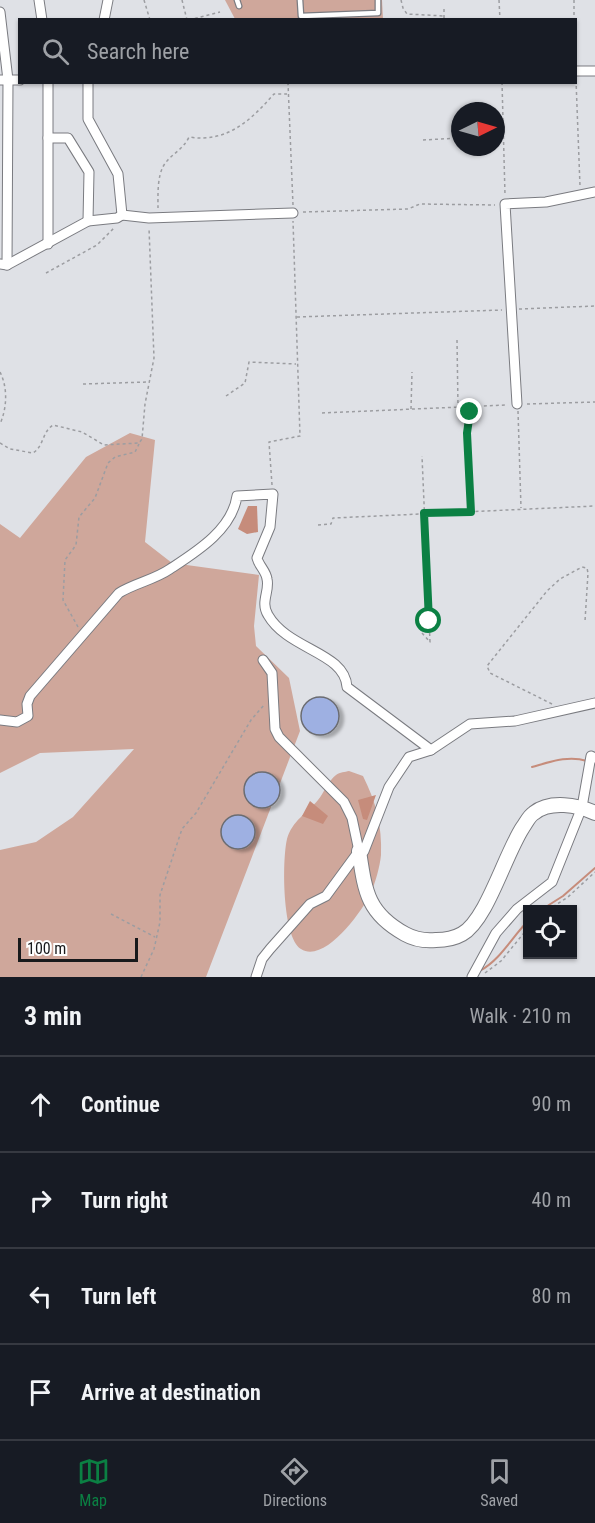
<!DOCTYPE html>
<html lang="en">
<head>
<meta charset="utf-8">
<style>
	body { margin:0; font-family:"Roboto Condensed",sans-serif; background:#20242c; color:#f1f3f6 }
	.controls { position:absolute; right:18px; bottom:18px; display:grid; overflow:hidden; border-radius:0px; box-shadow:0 2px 4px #0004 }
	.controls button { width:54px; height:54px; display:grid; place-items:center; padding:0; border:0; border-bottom:2px solid #363941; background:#171b24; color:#f1f3f6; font:30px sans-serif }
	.compass { position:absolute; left:451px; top:102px; width:54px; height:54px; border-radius:50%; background:#171b24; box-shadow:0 2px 4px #0004; rotate:85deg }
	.scale { position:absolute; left:18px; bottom:15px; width:120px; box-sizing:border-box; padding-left:6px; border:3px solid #18191b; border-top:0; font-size:16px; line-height:21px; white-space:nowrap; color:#18191b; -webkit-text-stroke:4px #fff; paint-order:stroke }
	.stop { position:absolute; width:18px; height:18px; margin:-14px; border:4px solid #0b8043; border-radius:50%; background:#fff }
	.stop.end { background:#0b8043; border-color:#fff; box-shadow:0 2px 6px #0008 }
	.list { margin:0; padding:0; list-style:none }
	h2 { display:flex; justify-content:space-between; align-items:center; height:78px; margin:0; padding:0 24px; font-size:26px }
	h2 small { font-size:20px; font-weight:400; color:#9ea1a6 }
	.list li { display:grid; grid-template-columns:39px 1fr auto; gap:18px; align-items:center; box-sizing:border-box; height:96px; padding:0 24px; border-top:2px solid #363941 }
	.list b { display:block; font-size:22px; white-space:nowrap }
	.list em { font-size:20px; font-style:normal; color:#9ea1a6 }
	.icon { flex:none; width:33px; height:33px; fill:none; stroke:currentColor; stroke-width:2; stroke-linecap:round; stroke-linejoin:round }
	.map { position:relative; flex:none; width:595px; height:977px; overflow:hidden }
	.search { position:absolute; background:#171b24; box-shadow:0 2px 4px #0004; left:18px; right:18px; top:18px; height:66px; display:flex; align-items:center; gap:15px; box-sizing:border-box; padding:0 21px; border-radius:0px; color:#9ea1a6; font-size:22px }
	.sheet { height:462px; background:#171b24 }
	nav { display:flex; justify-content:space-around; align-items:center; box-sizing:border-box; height:84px; border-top:2px solid #363941; background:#171b24; font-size:16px; color:#9ea1a6 }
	nav a { display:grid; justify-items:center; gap:3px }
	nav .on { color:#0b8043 }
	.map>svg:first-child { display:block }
</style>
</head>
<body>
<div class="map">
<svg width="595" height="977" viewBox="0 0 595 977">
	<defs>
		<filter id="shadow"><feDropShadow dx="4.5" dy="2.5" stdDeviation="1.5" flood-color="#0004"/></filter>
	</defs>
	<rect width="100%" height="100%" fill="#dfe1e6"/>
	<g fill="#cfa79b">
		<path d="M225 0H382L383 19H235Z"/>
		<path d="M130 433 155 440 145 542 172 563 259 575 254 626 256 646 289 678 300 731 206 977H0V850L36 842 73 817 134 749 40 753 0 773V524L20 538 86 457Z"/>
		<path d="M349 771 363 776C376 802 382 825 381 855 380 866 375 885 370 894 362 912 324 964 301 949 282 937 282 860 287 839 292 821 307 813 318 800 324 793 328 781 336 775 340 772 345 772 349 771Z"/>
	</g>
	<g fill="#c68c7b">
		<path d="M248 506H257L258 532 247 534 238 529Z"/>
		<path d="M376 795 367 820 363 819 358 800Z"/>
		<path d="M310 801 328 816 323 824 302 816Z"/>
	</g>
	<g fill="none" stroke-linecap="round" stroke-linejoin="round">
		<g stroke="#c68c7b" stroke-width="2">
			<path d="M532 767C550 762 568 755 587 761"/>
			<path d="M541 910 563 896 595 868"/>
			<path d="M481 970C500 960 512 937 528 921"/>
		</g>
	</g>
	<g fill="#9eb0e2" stroke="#6b6c71" stroke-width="1.5" filter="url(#shadow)">
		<circle cx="320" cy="716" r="19"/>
		<circle cx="262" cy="790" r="18"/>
		<circle cx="238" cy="832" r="17"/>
	</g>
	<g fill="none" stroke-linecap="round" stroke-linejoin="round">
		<defs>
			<g id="lane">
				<path d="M237 0 239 6"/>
				<path d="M300 0 301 16 378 13V0"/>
			</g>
			<g id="street">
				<path d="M39 0 42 20"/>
				<path d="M0 12 8 80 7 265"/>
				<path d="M104 20 108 0"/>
				<path d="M576 71H595"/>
				<path d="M0 80H20"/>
				<path d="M88 82V119L118 174 122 215 149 218 293 213"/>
				<path d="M48 138H68L89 172 88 221"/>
				<path d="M48 244V82"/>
				<path d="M0 264 7 265 88 221 117 218 122 215"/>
				<path d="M517 404 505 204 546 202 595 192"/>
				<path d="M263 660 272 673 275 729 279 737 344 802 352 818 359 851"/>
				<path d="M0 720 17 722 28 716 27 704 30 696 119 593C135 583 154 580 170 569 196 552 232 530 237 496L273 494 270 527 257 558C259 566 266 571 267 579 270 591 260 602 268 615 288 650 345 652 347 687L431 750"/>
				<path d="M256 977 262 959 270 949 310 904 326 896 359 851H364L389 787 409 757 431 750 470 724 515 721 595 703"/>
				<path d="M472 977 496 933 517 909 552 882 582 807 591 756 595 758"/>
			</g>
			<path id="secondary" d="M359 851C365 891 367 913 405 934 414 939 426 941 436 940 444 940 455 938 462 934 487 920 505 854 523 827 526 823 529 816 534 813 550 800 578 805 595 813"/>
		</defs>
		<use href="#lane" stroke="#7a7b80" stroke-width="7"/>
		<use href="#street" stroke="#7a7b80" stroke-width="11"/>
		<use href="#secondary" stroke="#7a7b80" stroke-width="16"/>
		<g stroke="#9c9da1" stroke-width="1.5" stroke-dasharray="3 3" stroke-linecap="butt">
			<path d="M144 0 150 20"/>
			<path d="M182 0 187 20"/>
			<path d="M401 0 403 8 407 14 444 16"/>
			<path d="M499 0 500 20"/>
			<path d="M574 0V20"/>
			<path d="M444 9V20"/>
			<path d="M189 20 220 12"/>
			<path d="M576 57V63"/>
			<path d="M576 80 580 186"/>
			<path d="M502 82 505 195"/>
			<path d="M496 137 504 136"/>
			<path d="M423 140 460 138"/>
			<path d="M293 205 288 83 296 82"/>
			<path d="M158 208C158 196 157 176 164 165 171 154 183 150 189 137 227 143 250 121 274 94H287"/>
			<path d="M303 212 408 209 420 204 495 205"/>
			<path d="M46 273 97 245 115 227"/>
			<path d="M519 309 595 306"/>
			<path d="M297 317 502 310"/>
			<path d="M457 340 458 407"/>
			<path d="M0 372C8 388 7 408 0 424"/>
			<path d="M83 384 148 382"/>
			<path d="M226 396 245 383 249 362 296 364"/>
			<path d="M527 404 595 402"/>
			<path d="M470 408 467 433 471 511"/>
			<path d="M411 409 412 372"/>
			<path d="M518 411 521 508"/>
			<path d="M322 413 507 405"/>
			<path d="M0 443 10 449 33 453C44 446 42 432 53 425L82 432 104 445 139 443 142 439 145 404 154 358 149 228"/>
			<path d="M272 485 269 442 300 436 293 221"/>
			<path d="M318 525 331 524 333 518 595 506"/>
			<path d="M78 627 63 600 65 560 76 545 79 517 95 498 108 463 115 457 135 452 139 444"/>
			<path d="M422 633 430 642 422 456"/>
			<path d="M552 704 490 673 487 666 547 591 560 579 582 567 587 568 588 573 585 621"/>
			<path d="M548 910 568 897 595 872"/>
			<path d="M111 914 155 937"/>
			<path d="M485 973 501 961 528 928"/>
			<path d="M141 977 154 949 160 922V895L182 829 196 813 251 720 264 705"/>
		</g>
		<use href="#lane" stroke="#fff" stroke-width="4.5"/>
		<use href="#street" stroke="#fff" stroke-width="9"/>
		<use href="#secondary" stroke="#fff" stroke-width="14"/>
	</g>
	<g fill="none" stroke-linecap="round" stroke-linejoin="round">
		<path stroke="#0b8043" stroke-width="8" d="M429 621 424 513 471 512 467 433 470 412"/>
	</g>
</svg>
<div class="controls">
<button><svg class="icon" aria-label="locate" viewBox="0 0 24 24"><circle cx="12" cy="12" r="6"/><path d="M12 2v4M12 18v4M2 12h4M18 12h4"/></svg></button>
</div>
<svg class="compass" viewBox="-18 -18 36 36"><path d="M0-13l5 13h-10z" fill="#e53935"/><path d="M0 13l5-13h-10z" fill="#9ea1a6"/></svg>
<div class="scale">100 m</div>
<div class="stop" style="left:429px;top:621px"></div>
<div class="stop end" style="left:470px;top:412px"></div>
<div class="search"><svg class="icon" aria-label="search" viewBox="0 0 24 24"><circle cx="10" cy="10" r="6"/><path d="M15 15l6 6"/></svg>Search here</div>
</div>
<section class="sheet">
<h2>3 min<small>Walk · 210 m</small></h2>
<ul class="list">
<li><svg class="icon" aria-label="ahead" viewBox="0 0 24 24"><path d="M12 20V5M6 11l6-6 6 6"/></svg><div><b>Continue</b></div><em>90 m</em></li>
<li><svg class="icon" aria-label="right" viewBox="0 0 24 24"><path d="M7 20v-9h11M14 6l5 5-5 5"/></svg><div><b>Turn right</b></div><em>40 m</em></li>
<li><svg class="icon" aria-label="left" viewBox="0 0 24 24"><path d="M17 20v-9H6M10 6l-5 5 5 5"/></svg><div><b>Turn left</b></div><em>80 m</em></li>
<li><svg class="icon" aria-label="arrive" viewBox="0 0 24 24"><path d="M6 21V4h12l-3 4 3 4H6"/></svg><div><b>Arrive at destination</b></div></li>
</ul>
</section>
<nav>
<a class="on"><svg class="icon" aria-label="map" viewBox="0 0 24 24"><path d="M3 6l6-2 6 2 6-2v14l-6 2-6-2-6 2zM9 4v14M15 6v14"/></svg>Map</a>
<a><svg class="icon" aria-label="directions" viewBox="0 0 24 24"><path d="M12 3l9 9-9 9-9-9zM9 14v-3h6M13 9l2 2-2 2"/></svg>Directions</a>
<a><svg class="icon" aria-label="saved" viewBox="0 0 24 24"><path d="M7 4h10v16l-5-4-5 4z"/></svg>Saved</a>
</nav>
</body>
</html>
